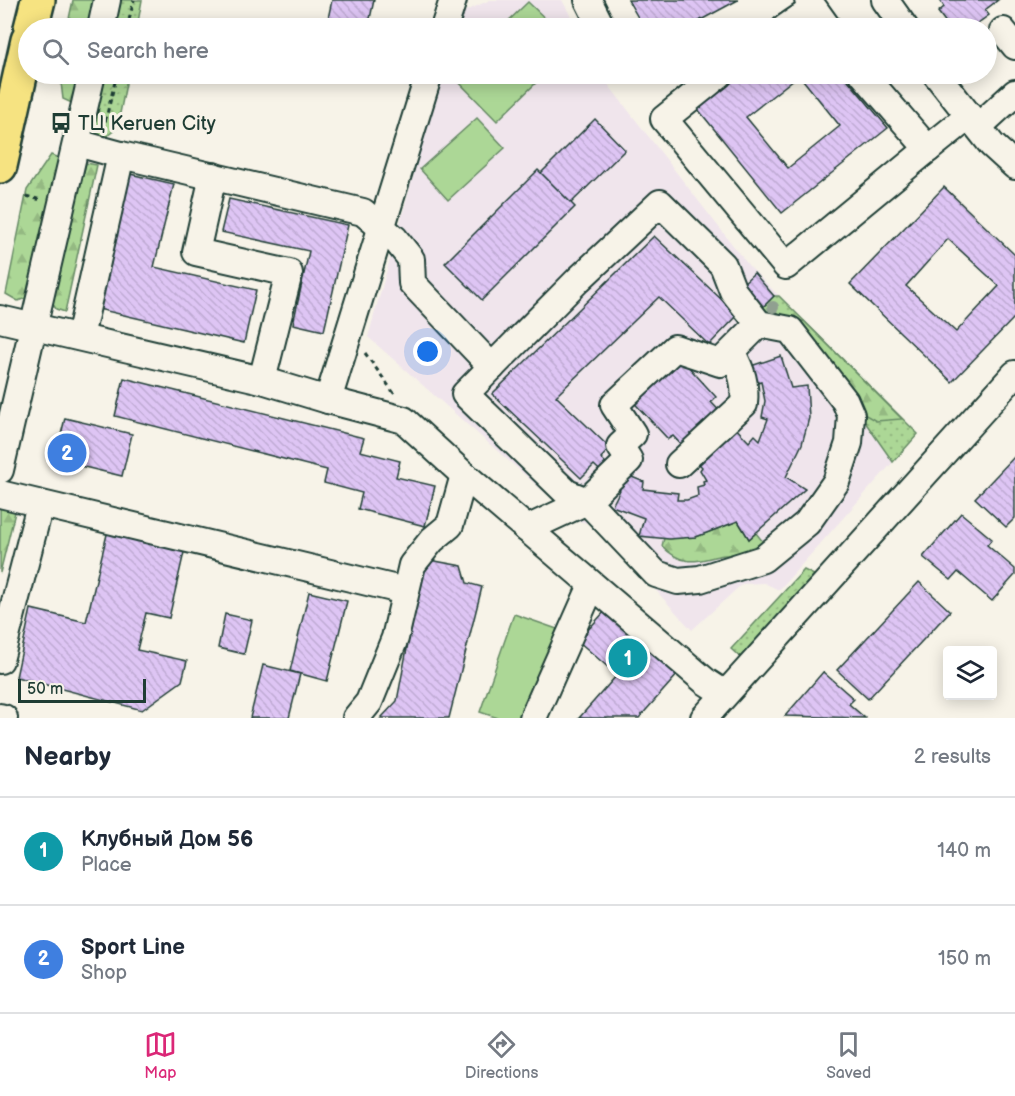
<!DOCTYPE html>
<html lang="en">
<head>
<meta charset="utf-8">
<style>
	body { margin:0; font-family:"Balsamiq Sans",sans-serif; background:#f2f2f3; color:#1f2937 }
	.controls { position:absolute; right:18px; bottom:18px; display:grid; overflow:hidden; border-radius:6px; box-shadow:0 3px 15px #0003 }
	.controls button { width:54px; height:54px; display:grid; place-items:center; padding:0; border:0; border-bottom:2px solid #e0e1e3; background:#fff; color:#1f2937; font:30px sans-serif }
	.scale { position:absolute; left:18px; bottom:15px; width:128px; box-sizing:border-box; padding-left:6px; border:3px solid #1f3d34; border-top:0; font-size:16px; line-height:21px; white-space:nowrap; color:#1f3d34; -webkit-text-stroke:4px #f7f3e8; paint-order:stroke }
	.you { position:absolute; left:428px; top:352px; width:21px; height:21px; margin:-15px; border:4px solid #fff; border-radius:50%; background:#1a73e8; box-shadow:0 0 0 9px #1a73e833 }
	.badge { display:grid; place-items:center; width:39px; height:39px; border-radius:50%; background:#db2777; color:#fff; font-size:20px; font-weight:700 }
	.pin { position:absolute; translate:-50% -50%; border:3px solid #fff; box-shadow:0 2px 6px #0006 }
	.list { margin:0; padding:0; list-style:none }
	h2 { display:flex; justify-content:space-between; align-items:center; height:78px; margin:0; padding:0 24px; font-size:26px }
	h2 small { font-size:20px; font-weight:400; color:#747a83 }
	.list li { display:grid; grid-template-columns:39px 1fr auto; gap:18px; align-items:center; box-sizing:border-box; height:108px; padding:0 24px; border-top:2px solid #e0e1e3 }
	.list b { display:block; font-size:22px; white-space:nowrap }
	.list p { margin:0; font-size:20px; white-space:nowrap; color:#747a83 }
	.list em { font-size:20px; font-style:normal; color:#747a83 }
	.icon { flex:none; width:33px; height:33px; fill:none; stroke:currentColor; stroke-width:2; stroke-linecap:round; stroke-linejoin:round }
	.map { position:relative; flex:none; width:1015px; height:718px; overflow:hidden }
	.search { position:absolute; background:#fff; box-shadow:0 3px 15px #0003; left:18px; right:18px; top:18px; height:66px; display:flex; align-items:center; gap:15px; box-sizing:border-box; padding:0 21px; border-radius:33px; color:#747a83; font-size:22px }
	.sheet { height:294px; background:#fff }
	nav { display:flex; justify-content:space-around; align-items:center; box-sizing:border-box; height:84px; border-top:2px solid #e0e1e3; background:#fff; font-size:16px; color:#747a83 }
	nav a { display:grid; justify-items:center; gap:3px }
	nav .on { color:#db2777 }
	.map>svg:first-child { display:block }
</style>
</head>
<body>
<div class="map">
<svg width="1015" height="718" viewBox="0 0 1015 718">
	<defs>
		<pattern id="grass-dots" width="8" height="8" patternUnits="userSpaceOnUse" patternTransform="scale(1.5)"><rect width="8" height="8" fill="#acd796"/><path d="M2 2h.1M6 6h.1" fill="none" stroke="#94b982" stroke-width="1.8" stroke-linecap="round"/></pattern>
		<pattern id="forest-firs" width="22" height="20" patternUnits="userSpaceOnUse" patternTransform="scale(1.5)"><rect width="22" height="20" fill="#acd796"/><path d="M5 1l3.5 6h-7zM16 11l3.5 6h-7z" fill="#94b982"/></pattern>
		<pattern id="building-back-hatch" width="6" height="6" patternUnits="userSpaceOnUse" patternTransform="scale(1.5)"><rect width="6" height="6" fill="#dec5f4"/><path d="M-1 5l2 2M0 0l6 6M5-1l2 2" fill="none" stroke="#beaad2"/></pattern>
	</defs>
	<rect width="100%" height="100%" fill="#f7f3e8"/>
	<filter id="ink" filterUnits="userSpaceOnUse"><feTurbulence type="fractalNoise" baseFrequency=".0167" numOctaves="2"/><feDisplacementMap in="SourceGraphic" scale="12" xChannelSelector="R" yChannelSelector="G"/><feConvolveMatrix kernelMatrix="1 2 1 2 8 2 1 2 1" color-interpolation-filters="sRGB"/></filter>
	<g filter="url(#ink)">
		<g fill="#f0e5ec">
			<path d="M490 0H562L577 28H455L459 14Z"/>
			<path d="M442 74H600L749 266 918 434 779 590 764 583 742 584 692 630 596 525 577 521 368 337Z"/>
		</g>
		<g fill="url(#grass-dots)" stroke="#668a65" stroke-width="1.5">
			<path d="M117 0H142L137 28H111Z"/>
			<path d="M100 74H128L117 128 101 141 88 137Z"/>
			<path d="M774 296H779L918 434 893 462 814 349 763 315 761 309Z"/>
			<path d="M804 570 814 575 743 660 731 649Z"/>
		</g>
		<g fill="url(#forest-firs)" stroke="#668a65" stroke-width="1.5">
			<path d="M73 0H98L92 28H67Z"/>
			<path d="M60 74H83L76 105 63 99Z"/>
			<path d="M51 155 61 159 29 297 18 301 6 294 27 190Z"/>
			<path d="M86 163 97 165 65 312 56 309 51 301Z"/>
			<path d="M804 321 902 419 876 421 857 410 793 322Z"/>
			<path d="M0 504 16 508 0 573Z"/>
			<path d="M738 521 749 539 756 533 764 543 741 557C713 547 693 578 662 546L664 538 696 537Z"/>
		</g>
		<g fill="#acd796" stroke="#668a65" stroke-width="1.5">
			<path d="M528 2 555 28H501Z"/>
			<path d="M456 74H545L497 121 453 76Z"/>
			<path d="M477 118 505 148 448 200 420 169Z"/>
			<path d="M514 614 557 629 526 718H498L480 712Z"/>
		</g>
		<g fill="url(#building-back-hatch)" stroke="#1f3d34" stroke-width="1.5" fill-rule="evenodd">
			<path d="M332 0H374L368 28H326Z"/>
			<path d="M628 0H738L686 28H644Z"/>
			<path d="M940 0H998L985 10 989 15 971 28H962L959 24 950 28 938 12 944 7Z"/>
			<path d="M740 74H843L888 128 782 213 697 108ZM799 75 840 126 788 168 746 117Z"/>
			<path d="M595 119 625 150 570 204 540 174Z"/>
			<path d="M538 170 575 207 482 300 445 263Z"/>
			<path d="M130 174 174 184 154 267 256 290 244 343 98 309Z"/>
			<path d="M944 187 1015 255V317L952 382 850 284ZM948 239 999 286 956 332 906 286Z"/>
			<path d="M229 199 348 225 324 331 293 324 309 251 221 232Z"/>
			<path d="M654 236 738 315 709 345 659 297 556 396 610 448 601 458 624 482 627 475 644 482 643 489 678 493 677 500H687L698 496 697 487 704 485 703 481 706 480 700 470 702 467 673 436 668 439 625 393 674 351 716 397 711 402 749 442 755 435 760 440 768 419 762 417 765 401 761 382 754 384 748 367 781 356 791 388 807 386 809 418 802 444 786 477 805 489 749 539 738 521 696 537 669 539 639 536 644 518 612 506 620 490 594 465 581 478 492 394Z"/>
			<path d="M754 273 774 296 761 309 740 286Z"/>
			<path d="M124 378 364 438 360 451 400 461 396 477 435 486 425 526 358 509 362 493 324 483 327 470 115 416Z"/>
			<path d="M65 418 132 434 122 476 55 460Z"/>
			<path d="M1015 456V518L1006 527 975 498Z"/>
			<path d="M961 513 992 539 987 545 1015 569V575L992 601 958 572 951 580 923 557Z"/>
			<path d="M108 530 185 548 169 618 146 613 137 650 187 661 182 681 142 710 16 677 31 609 86 622Z"/>
			<path d="M424 559 462 566 467 583 482 587 449 718H381L397 701Z"/>
			<path d="M919 582 950 611 868 699 837 670Z"/>
			<path d="M309 592 347 601 327 681 290 671Z"/>
			<path d="M605 611 678 674 639 718H579L617 675 578 641Z"/>
			<path d="M225 614 252 620 244 654 218 648Z"/>
			<path d="M263 665 300 674 289 718H250Z"/>
			<path d="M823 672 854 699 849 704 865 718 785 716Z"/>
		</g>
		<g fill="none" stroke-linecap="round" stroke-linejoin="round">
			<defs>
				<g id="minor">
					<path d="M588 0 602 28"/>
					<path d="M808 0 828 28"/>
					<path d="M885 0 905 28"/>
					<path d="M101 28 107 0"/>
					<path d="M444 28 453 0"/>
					<path d="M785 28 813 9"/>
					<path d="M1003 31 1015 46"/>
					<path d="M720 74 664 119 786 266 928 149"/>
					<path d="M863 74 928 149 969 116"/>
					<path d="M936 74 992 145 1015 166"/>
					<path d="M978 127 1015 93"/>
					<path d="M77 143 121 155"/>
					<path d="M213 176 196 252 289 273 262 380"/>
					<path d="M0 319 262 380 328 400 429 74"/>
					<path d="M80 337 121 155 363 212 395 239 411 259 412 283 492 367"/>
					<path d="M328 400 404 420 464 475 705 681 725 694"/>
					<path d="M679 464 744 404C746 384 742 371 732 353"/>
					<path d="M0 470 92 74"/>
					<path d="M0 494 405 591"/>
					<path d="M527 529 587 501 656 574 678 581 700 579 763 559 807 523 836 482 849 443 851 415 845 401 790 330 759 324 720 363 675 348 614 405 633 434 620 446 629 460 587 501 567 493 465 394 578 280 660 203 723 265 733 291 759 324"/>
					<path d="M0 660 40 505"/>
					<path d="M0 717 4 718"/>
					<path d="M356 718 369 702 395 638 412 565 432 540 450 525 464 475"/>
					<path d="M533 718 592 585"/>
					<path d="M704 718 1015 374"/>
				</g>
				<g id="major">
					<path d="M31 28 38 0"/>
					<path d="M0 166 28 40"/>
				</g>
			</defs>
			<use href="#minor" stroke="#1f3d34" stroke-width="30"/>
			<use href="#major" stroke="#1f3d34" stroke-width="38"/>
			<g stroke="#1f3d34" stroke-width="3" stroke-dasharray="4.5 4.5" stroke-linecap="butt">
				<path d="M127 28 134 0"/>
				<path d="M103 130 117 74"/>
				<path d="M26 196 41 200"/>
				<path d="M365 353 396 396"/>
			</g>
			<use href="#minor" stroke="#f7f3e8" stroke-width="26"/>
			<use href="#major" stroke="#f6e381" stroke-width="33"/>
		</g>
		<circle fill="#90a090" cx="773" cy="307" r="6"/>
	</g>
	<defs>
		<symbol id="bus-bare" viewBox="-9 -9 18 18"><path d="M-5-6H5V4H4V6H2V4H-2V6H-4V4H-5ZM-3.5-4V0h7V-4ZM-3.5 1.2v1.5H-2V1.2ZM2 1.2v1.5H3.5V1.2Z" fill="#1f3d34" stroke="#f7f3e8" stroke-width="2.5" paint-order="stroke"/></symbol>
	</defs>
	<g fill-rule="evenodd">
		<use href="#bus-bare" x="46" y="108" width="30" height="30"/>
	</g>
	<g text-anchor="middle" stroke-width="6" stroke-linejoin="round" paint-order="stroke">
		<g font-size="20" fill="#1f3d34" stroke="#f7f3e8" text-anchor="start">
			<text x="78" y="130">ТЦ Keruen City</text>
		</g>
	</g>
</svg>
<div class="controls">
<button><svg class="icon" aria-label="layers" viewBox="0 0 24 24"><path d="M12 4l9 5-9 5-9-5zM3 14l9 5 9-5"/></svg></button>
</div>
<div class="scale">50 m</div>
<div class="you"></div>
<div class="pin badge" style="left:628px;top:658px;background:#0f9aa8">1</div>
<div class="pin badge" style="left:67px;top:453px;background:#3f7fe0">2</div>
<div class="search"><svg class="icon" aria-label="search" viewBox="0 0 24 24"><circle cx="10" cy="10" r="6"/><path d="M15 15l6 6"/></svg>Search here</div>
</div>
<section class="sheet">
<h2>Nearby<small>2 results</small></h2>
<ul class="list">
<li><span class="badge" style="background:#0f9aa8">1</span><div><b>Клубный Дом 56</b><p>Place</p></div><em>140 m</em></li>
<li><span class="badge" style="background:#3f7fe0">2</span><div><b>Sport Line</b><p>Shop</p></div><em>150 m</em></li>
</ul>
</section>
<nav>
<a class="on"><svg class="icon" aria-label="map" viewBox="0 0 24 24"><path d="M3 6l6-2 6 2 6-2v14l-6 2-6-2-6 2zM9 4v14M15 6v14"/></svg>Map</a>
<a><svg class="icon" aria-label="directions" viewBox="0 0 24 24"><path d="M12 3l9 9-9 9-9-9zM9 14v-3h6M13 9l2 2-2 2"/></svg>Directions</a>
<a><svg class="icon" aria-label="saved" viewBox="0 0 24 24"><path d="M7 4h10v16l-5-4-5 4z"/></svg>Saved</a>
</nav>
</body>
</html>
